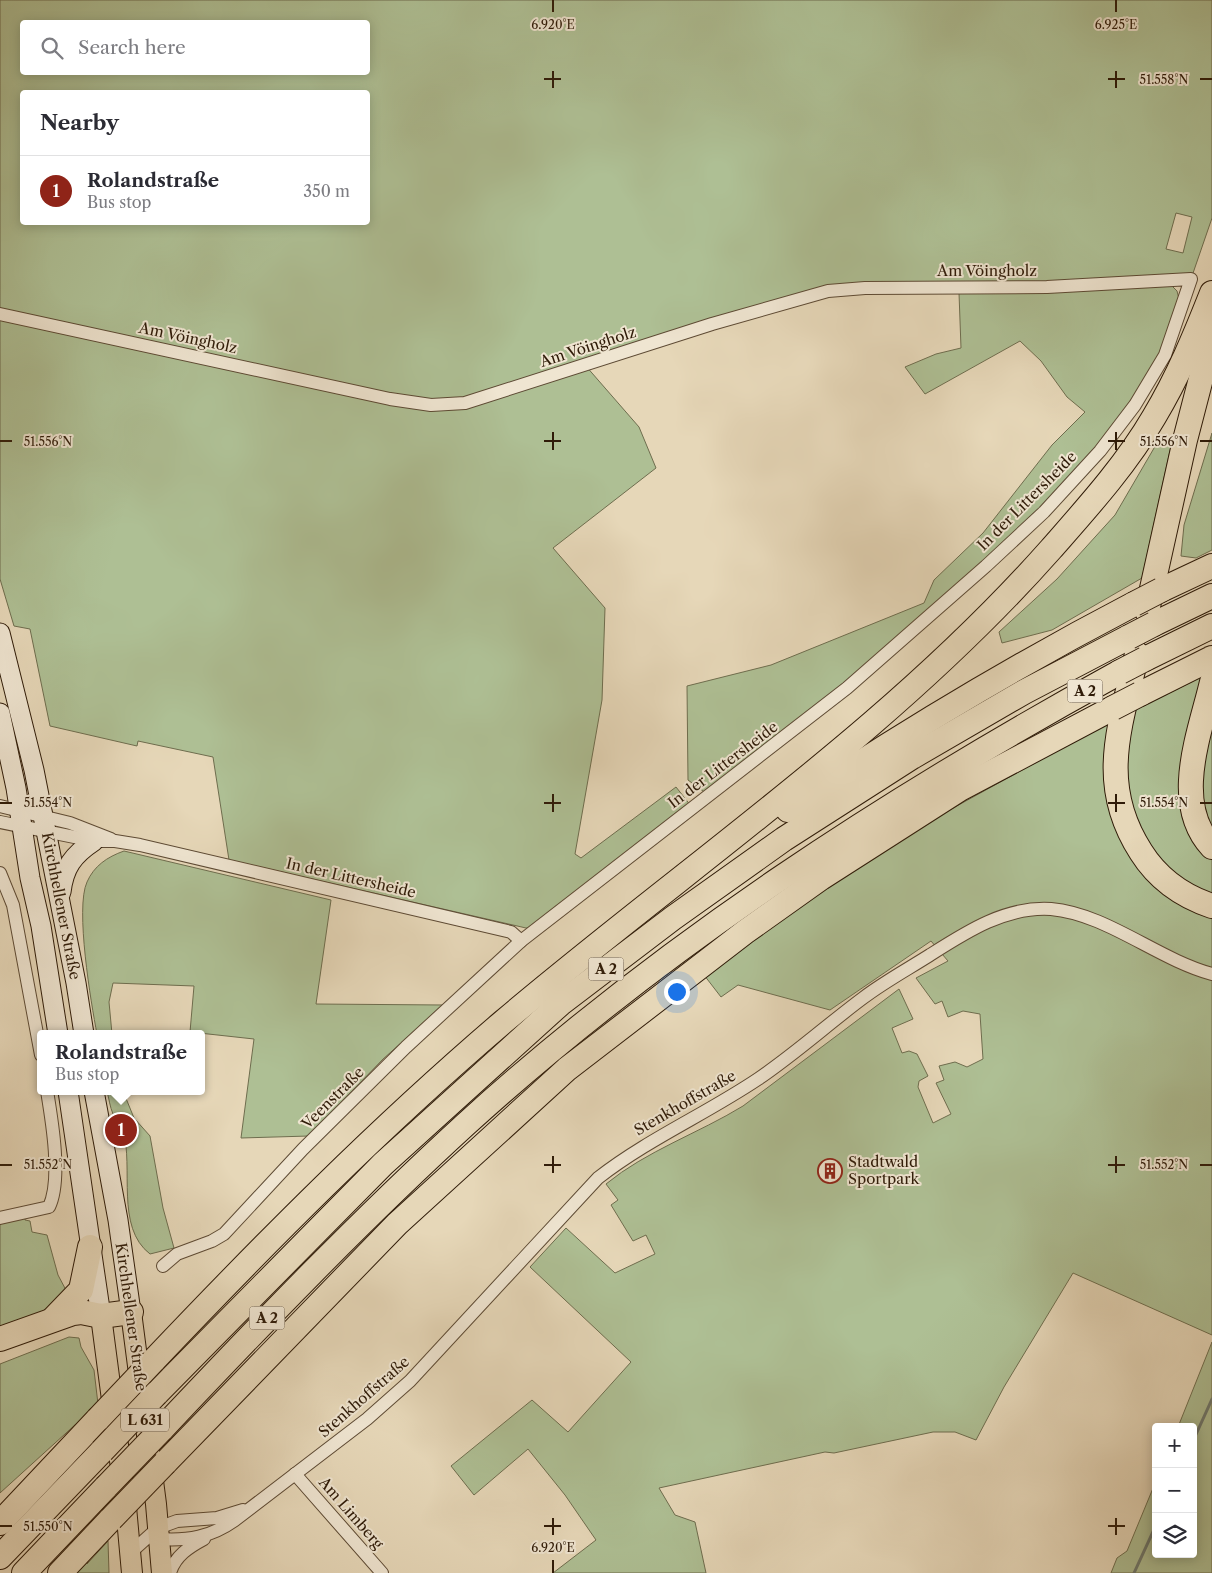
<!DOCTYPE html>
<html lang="en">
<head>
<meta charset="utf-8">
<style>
	body { margin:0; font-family:"Libre Caslon Text",serif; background:#f2f2f3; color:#2b2b33 }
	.controls { position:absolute; right:15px; bottom:15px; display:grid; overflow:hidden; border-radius:5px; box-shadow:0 2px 12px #0003 }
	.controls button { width:45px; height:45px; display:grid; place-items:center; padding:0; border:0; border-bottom:1px solid #e1e1e2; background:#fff; color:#2b2b33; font:25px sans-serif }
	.you { position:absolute; left:676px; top:991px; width:18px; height:18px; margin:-12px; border:4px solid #fff; border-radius:50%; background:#1a73e8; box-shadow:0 0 0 8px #1a73e833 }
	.badge { display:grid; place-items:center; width:32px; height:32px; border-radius:50%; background:#8f2418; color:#fff; font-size:16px; font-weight:700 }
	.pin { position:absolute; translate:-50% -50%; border:2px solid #fff; box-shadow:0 1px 5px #0006 }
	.popup { position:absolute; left:37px; top:1030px; width:168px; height:65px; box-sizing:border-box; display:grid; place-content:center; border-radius:5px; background:#fff; filter:drop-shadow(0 1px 4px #0005); font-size:16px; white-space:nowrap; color:#7c7c81 }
	.popup b { font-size:19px; color:#2b2b33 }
	.popup::after { content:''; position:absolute; left:50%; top:100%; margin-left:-10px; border:10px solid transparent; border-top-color:#fff }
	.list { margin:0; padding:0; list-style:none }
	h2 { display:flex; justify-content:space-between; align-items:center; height:65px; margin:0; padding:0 20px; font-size:21px }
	h2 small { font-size:16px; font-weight:400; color:#7c7c81 }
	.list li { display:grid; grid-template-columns:32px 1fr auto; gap:15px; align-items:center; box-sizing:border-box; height:70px; padding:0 20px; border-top:1px solid #e1e1e2 }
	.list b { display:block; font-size:19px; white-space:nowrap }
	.list p { margin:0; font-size:16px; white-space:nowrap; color:#7c7c81 }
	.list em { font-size:16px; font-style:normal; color:#7c7c81 }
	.icon { flex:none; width:28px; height:28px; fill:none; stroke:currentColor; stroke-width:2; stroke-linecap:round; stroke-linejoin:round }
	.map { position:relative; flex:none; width:1212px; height:1573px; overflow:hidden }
	.search { position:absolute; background:#fff; box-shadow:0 2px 12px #0003; left:20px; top:20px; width:350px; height:55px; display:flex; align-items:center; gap:12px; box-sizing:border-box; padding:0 18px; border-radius:5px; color:#7c7c81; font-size:19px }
	.panel { position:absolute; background:#fff; box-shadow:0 2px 12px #0003; left:20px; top:90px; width:350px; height:135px; border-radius:5px }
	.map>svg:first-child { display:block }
</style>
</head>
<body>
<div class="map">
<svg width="1212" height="1573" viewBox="0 0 1212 1573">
	<rect width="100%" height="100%" fill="#e6d7b8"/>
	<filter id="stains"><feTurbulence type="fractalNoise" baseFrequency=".004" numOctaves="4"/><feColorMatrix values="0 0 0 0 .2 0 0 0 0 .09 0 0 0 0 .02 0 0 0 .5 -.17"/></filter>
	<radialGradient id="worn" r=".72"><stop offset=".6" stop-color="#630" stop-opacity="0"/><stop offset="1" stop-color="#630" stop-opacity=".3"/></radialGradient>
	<g fill="#aebf94" stroke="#6e6d4e" fill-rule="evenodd">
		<path d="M0 0H1212V218L1191 279 828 291 585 365 639 427 656 468 553 548 605 608 602 700 575 854 581 858 676 787 691 806 529 928H526L229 860 213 757 138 741 137 746 50 726 30 629 14 626 0 579ZM22 22H368V72H22ZM22 92H368V222H22ZM1176 213 1192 217 1183 253 1166 249Z"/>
		<path d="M1172 286 1177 291 1179 299 1165 343 1154 365 1116 425 1057 492 902 638 707 794 688 780 687 686 771 665 924 603 934 580 983 533 1052 445 1085 412 1067 397 1041 361 1020 341 925 394 905 367 936 354 961 348 959 293Z"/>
		<path d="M1212 433V550L1196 558 1181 556 1184 525Z"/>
		<path d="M1163 440H1169L1171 446 1142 578 1052 630 1002 643 999 632 1057 579 1115 515 1157 443Z"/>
		<path d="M1212 672V1335L1073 1273 1004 1387 976 1440 955 1432H933L834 1453 825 1452 659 1488 675 1515 695 1522 706 1573H553L596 1540 565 1495 528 1449 474 1495 451 1466 532 1400 568 1432 631 1362 530 1267 566 1228 615 1273 655 1254 646 1235 633 1241 611 1205 618 1200 606 1184C646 1151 699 1133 743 1106L899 989 913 1019 892 1028 902 1053 909 1051 917 1054 928 1076 919 1081 918 1087 933 1123 951 1114 936 1083 944 1080 939 1066 955 1062 967 1067 983 1059 980 1014 963 1011 948 1017 942 1001 935 1004 916 978 948 961 931 941 830 1010 738 985 721 997 704 975 813 896 924 824 1102 726Z"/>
		<path d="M124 851 331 900 316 1004 444 1005 383 1059 309 1136 241 1138 254 1039 190 1032 194 986 113 983 109 1002 112 1034H97C91 1003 75 908 87 882 94 866 107 857 124 851Z"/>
		<path d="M107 1091H123L134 1118 150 1136 163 1208 174 1248 150 1254C115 1227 134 1168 123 1130 121 1124 115 1119 113 1114 110 1107 109 1099 107 1091Z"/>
		<path d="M25 1216V1220L30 1221 32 1232 47 1235 58 1275 67 1292 64 1302 0 1333V1222Z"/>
		<path d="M69 1337 79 1338 81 1347 94 1370 98 1404 0 1493V1364Z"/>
		<path d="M1212 1342V1573H1111L1117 1558 1127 1551 1156 1481V1554H1193V1427H1178Z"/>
		<path d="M108 1541 109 1573H69L92 1551 87 1564Z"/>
	</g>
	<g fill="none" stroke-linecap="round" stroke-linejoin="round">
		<g stroke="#6d796f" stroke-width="3">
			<path d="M1193 1441 1212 1399"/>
			<path d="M1134 1573 1156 1525"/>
		</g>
		<defs>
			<g id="street">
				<path d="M0 314 390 399 431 405 465 403 712 324 828 291 865 288 1047 287 1191 279 1165 355 1135 405 1100 451 1044 512 986 566 847 688 521 941 406 1047 303 1149 224 1234 212 1241 177 1254 163 1266"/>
				<path d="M0 806 70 823 111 839"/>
				<path d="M0 822 94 841H115L140 845 511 932 521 941"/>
				<path d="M0 873 13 905 41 1055"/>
				<path d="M0 1218 49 1207C62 1180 52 1121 47 1091"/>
				<path d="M295 1474 382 1573"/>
				<path d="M159 1539C188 1541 211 1537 235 1520L367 1419 410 1381 598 1178C648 1139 706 1114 758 1079 795 1054 828 1024 863 998 884 982 908 969 930 955 966 932 1006 906 1051 909 1107 914 1157 959 1212 974"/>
				<path d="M130 1553 158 1528 177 1521 217 1518 243 1510"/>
				<path d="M170 1573C175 1556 189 1547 204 1539"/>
			</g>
			<g id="secondary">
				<path d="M0 633 34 770 76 983 84 1034"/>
				<path d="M0 713 16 788 30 878 41 926 58 1034"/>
				<path d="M61 892C64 867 73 855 94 841"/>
				<path d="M68 1091 101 1316"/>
				<path d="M94 1091 118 1220 131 1312"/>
			</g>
			<g id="primary">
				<path d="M131 1312 156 1504 162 1573"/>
				<path d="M101 1316 124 1491"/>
				<path d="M126 1507 132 1573"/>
			</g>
			<g id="highway">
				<path d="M1161 590 1212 566"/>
				<path d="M1147 611 1185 440 1212 336"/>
				<path d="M1154 624 1212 596"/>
				<path d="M1137 654C1120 726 1097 784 1141 852 1158 879 1182 896 1212 906"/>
				<path d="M1145 659 1212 626"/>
				<path d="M1212 682C1200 733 1171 803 1212 847"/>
				<path d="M1140 694 1212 658"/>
				<path d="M788 810C900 735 1015 666 1134 604"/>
				<path d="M54 1318 81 1290 90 1247"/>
				<path d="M0 1339 73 1313 81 1312 101 1316 131 1312"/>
				<path d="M153 1361C265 1243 379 1128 503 1022 687 866 890 731 1051 549 1087 508 1126 465 1154 417 1178 377 1195 336 1212 293"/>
				<path d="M156 1394 383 1164 560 1004 673 918 784 839 912 757 1024 692 1129 637"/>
				<path d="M161 1430C260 1325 360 1221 466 1124 663 945 887 800 1120 672"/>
				<path d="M165 1463 397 1224 567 1069 745 932 821 878 960 789 1113 708"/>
				<path d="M0 1523 98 1419"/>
				<path d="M0 1557 102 1451"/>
				<path d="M24 1573 106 1487"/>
				<path d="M60 1573 111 1519"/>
			</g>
		</defs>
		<use href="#street" stroke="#5d4a34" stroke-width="14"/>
		<use href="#secondary" stroke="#2f1b08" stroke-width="21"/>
		<use href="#primary" stroke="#2f1b08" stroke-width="22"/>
		<use href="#highway" stroke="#2f1b08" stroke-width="26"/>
		<use href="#street" stroke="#efe5d1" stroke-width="12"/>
		<use href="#secondary" stroke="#efe5d1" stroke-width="19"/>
		<use href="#primary" stroke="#e6d7b8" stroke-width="20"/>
		<use href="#highway" stroke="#e6d7b8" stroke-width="24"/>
		<defs>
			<g id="highway-bridge">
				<path d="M1134 604 1161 590"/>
				<path d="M1129 637 1154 624"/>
				<path d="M1120 672 1145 659"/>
				<path d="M1113 708 1140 694"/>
				<path d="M98 1419 153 1361"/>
				<path d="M102 1451 156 1394"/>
				<path d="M106 1487 161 1430"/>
				<path d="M111 1519 165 1463"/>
			</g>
		</defs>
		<use href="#highway-bridge" stroke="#2f1b08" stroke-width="26" stroke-linecap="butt"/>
		<use href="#highway-bridge" stroke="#e6d7b8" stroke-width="24"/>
	</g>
	<path fill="none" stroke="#2f1b08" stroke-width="2" d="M553 0V12M1116 0V12M553 71V88M1116 71V88M544 79H561M1108 79H1125M1200 79H1212M553 432V450M1116 432V450M0 441H12M544 441H561M1108 441H1125M1200 441H1212M553 794V812M1116 794V812M0 803H12M544 803H561M1108 803H1125M1200 803H1212M553 1156V1173M1116 1156V1173M0 1165H12M544 1165H561M1108 1165H1125M1200 1165H1212M553 1518V1535M1116 1518V1535M0 1526H12M544 1526H561M1108 1526H1125M553 1560V1573"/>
	<defs>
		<symbol id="building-ring" viewBox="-11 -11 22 22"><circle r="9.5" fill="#efe5d1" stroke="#8f2418" stroke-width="1.5"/><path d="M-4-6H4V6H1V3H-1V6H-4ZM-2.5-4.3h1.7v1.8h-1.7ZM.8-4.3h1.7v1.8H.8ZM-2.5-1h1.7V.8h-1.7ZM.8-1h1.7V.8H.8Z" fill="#8f2418"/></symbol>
	</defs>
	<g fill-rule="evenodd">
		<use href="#building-ring" x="816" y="1157" width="28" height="28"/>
	</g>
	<g text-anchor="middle" stroke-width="4" stroke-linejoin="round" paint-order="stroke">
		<g fill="#efe5d1" stroke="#695844" stroke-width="1">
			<rect x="1067.5" y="679.5" width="35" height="23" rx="4"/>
			<rect x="588.5" y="957.5" width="35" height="23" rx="4"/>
			<rect x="249.5" y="1306.5" width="35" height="23" rx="4"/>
			<rect x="121" y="1408.5" width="48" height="23" rx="4"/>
		</g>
		<g font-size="14" font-weight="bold" fill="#2f1b08">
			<text x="1085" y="696">A 2</text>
			<text x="606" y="974">A 2</text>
			<text x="267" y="1323">A 2</text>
			<text x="145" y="1425">L 631</text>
		</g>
		<g font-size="15" fill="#2f1b08" stroke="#efe5d1">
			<text x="987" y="276">Am Vöingholz</text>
			<text transform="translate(188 338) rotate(12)" y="5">Am Vöingholz</text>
			<text transform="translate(588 347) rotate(-18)" y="5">Am Vöingholz</text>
			<text transform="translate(1027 501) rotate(-45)" y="5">In der Littersheide</text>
			<text transform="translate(723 765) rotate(-37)" y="5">In der Littersheide</text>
			<text transform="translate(351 878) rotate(13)" y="5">In der Littersheide</text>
			<text transform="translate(61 906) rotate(79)" y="5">Kirchhellener Straße</text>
			<text transform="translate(333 1098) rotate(-45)" y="5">Veenstraße</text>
			<text transform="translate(685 1103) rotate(-30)" y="5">Stenkhoffstraße</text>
			<text transform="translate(131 1317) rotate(82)" y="5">Kirchhellener Straße</text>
			<text transform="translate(364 1397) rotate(-41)" y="5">Stenkhoffstraße</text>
			<text transform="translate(351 1513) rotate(49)" y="5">Am Limberg</text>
		</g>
		<g font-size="15" fill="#2f1b08" stroke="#efe5d1" text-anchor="start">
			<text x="848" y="1167">Stadtwald<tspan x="848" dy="17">Sportpark</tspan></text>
		</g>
	</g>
	<g font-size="12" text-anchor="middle" fill="#2f1b08" stroke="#efe5d1" stroke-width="4" stroke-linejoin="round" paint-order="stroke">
		<text x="553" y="29">6.920°E</text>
		<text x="1116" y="29">6.925°E</text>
		<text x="1164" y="84">51.558°N</text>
		<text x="48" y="446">51.556°N</text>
		<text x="1164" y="446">51.556°N</text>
		<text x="48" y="807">51.554°N</text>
		<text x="1164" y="807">51.554°N</text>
		<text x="48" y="1169">51.552°N</text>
		<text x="1164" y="1169">51.552°N</text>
		<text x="48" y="1531">51.550°N</text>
		<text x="553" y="1552">6.920°E</text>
	</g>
	<rect width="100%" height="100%" filter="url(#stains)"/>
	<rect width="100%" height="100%" fill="url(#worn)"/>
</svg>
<div class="controls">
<button>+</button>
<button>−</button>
<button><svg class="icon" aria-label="layers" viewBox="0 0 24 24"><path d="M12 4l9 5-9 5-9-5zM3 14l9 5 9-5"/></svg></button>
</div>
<div class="you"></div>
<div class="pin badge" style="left:121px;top:1130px">1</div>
<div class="popup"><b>Rolandstraße</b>Bus stop</div>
<div class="search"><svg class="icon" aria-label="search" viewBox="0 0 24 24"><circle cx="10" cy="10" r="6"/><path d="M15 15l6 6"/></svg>Search here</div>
<section class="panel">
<h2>Nearby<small></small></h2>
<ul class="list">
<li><span class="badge">1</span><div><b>Rolandstraße</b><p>Bus stop</p></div><em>350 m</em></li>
</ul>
</section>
</div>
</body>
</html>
